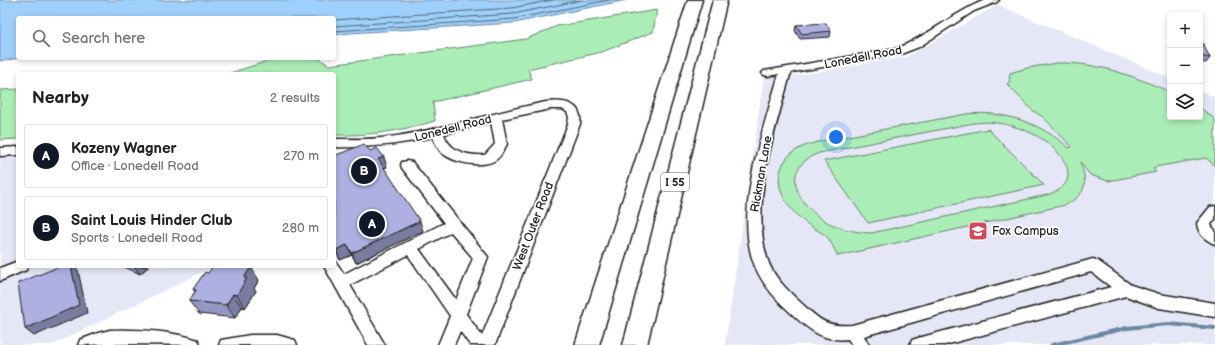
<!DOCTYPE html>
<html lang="en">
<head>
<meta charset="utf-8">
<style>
	body { margin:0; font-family:"Balsamiq Sans",sans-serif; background:#f6f6f6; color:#222 }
	.controls { position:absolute; right:12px; top:12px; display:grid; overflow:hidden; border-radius:4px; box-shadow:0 2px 6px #0003 }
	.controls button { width:36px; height:36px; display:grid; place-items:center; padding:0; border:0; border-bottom:1px solid #e0e0e0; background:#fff; color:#222; font:20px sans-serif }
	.you { position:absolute; left:836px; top:137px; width:14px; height:14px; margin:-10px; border:3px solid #fff; border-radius:50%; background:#1a73e8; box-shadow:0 0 0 6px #1a73e833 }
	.badge { display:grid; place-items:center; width:26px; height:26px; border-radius:50%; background:#111827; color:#fff; font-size:13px; font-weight:700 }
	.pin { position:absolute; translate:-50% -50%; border:2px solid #fff; box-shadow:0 1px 4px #0006 }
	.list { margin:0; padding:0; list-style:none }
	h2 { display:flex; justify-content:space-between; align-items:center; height:52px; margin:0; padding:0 16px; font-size:17px }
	h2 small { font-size:13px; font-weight:400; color:#767676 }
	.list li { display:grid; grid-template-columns:26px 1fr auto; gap:12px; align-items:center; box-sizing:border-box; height:64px; margin:0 8px 8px; padding:0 8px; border:1px solid #e0e0e0; border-radius:4px }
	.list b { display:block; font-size:15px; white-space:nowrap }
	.list p { margin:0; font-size:13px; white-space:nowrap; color:#767676 }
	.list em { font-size:13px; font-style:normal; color:#767676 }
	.icon { flex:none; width:22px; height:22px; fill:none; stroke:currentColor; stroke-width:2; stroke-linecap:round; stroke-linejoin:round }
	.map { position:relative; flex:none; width:1215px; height:345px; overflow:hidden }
	.search { position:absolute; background:#fff; box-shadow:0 2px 6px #0003; left:16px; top:16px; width:320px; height:44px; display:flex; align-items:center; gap:10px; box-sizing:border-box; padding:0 14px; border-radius:4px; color:#767676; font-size:15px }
	.panel { position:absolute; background:#fff; box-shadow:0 2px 6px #0003; left:16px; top:72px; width:320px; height:196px; border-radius:4px }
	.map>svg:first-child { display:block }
</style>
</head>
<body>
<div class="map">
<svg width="1215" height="345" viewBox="0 0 1215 345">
	<rect width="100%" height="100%" fill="#fff"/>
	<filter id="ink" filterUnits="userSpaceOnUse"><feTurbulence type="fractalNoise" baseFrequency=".025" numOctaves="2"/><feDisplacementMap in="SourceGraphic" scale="8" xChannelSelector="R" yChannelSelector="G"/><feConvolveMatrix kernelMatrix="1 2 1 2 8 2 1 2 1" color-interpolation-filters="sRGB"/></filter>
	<g filter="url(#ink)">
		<g fill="#e6e7f6">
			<path d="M998 5 1170 78V117H1200V91L1215 97V345H725L764 76 798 75 906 57Z"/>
			<path d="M18 156V266H215L52 345H0V157Z"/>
		</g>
		<g fill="#aaedb7" stroke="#63846a" fill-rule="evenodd">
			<path d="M657 10 653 32 602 52 528 69 532 79 433 102 435 121C401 131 369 136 334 135V74H227L274 59 282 58H318L329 65 526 39 557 26Z"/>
			<path d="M1057 63C1097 62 1134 76 1170 92V117H1200V108L1215 119V166L1206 158 1155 167 1153 169 1156 172 1108 181 1090 175 1080 162C1088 182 1087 195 1065 205L838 256C834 250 831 240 825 235 821 232 816 230 812 227 793 215 773 192 781 169 787 150 805 145 822 141L966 114C1003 110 1041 123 1069 148L1072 147 1043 117 1032 110 1007 84 1010 80 1009 76 1010 73 1027 68ZM988 122C1005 123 1022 128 1037 136 1062 150 1087 183 1047 195L871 233C857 232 843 230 829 223 800 208 776 170 819 153L974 123Z"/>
			<path d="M18 89V139L0 140V90Z"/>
			<path d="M988 129 1044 185 868 223 824 161Z"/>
		</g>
		<path fill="#9ed0fb" stroke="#6a88a2" d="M0 0H627L514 23 350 33 334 35V18H18V58H21L0 61Z"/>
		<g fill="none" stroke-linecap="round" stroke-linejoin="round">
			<g stroke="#506475" stroke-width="1">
				<path d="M334 20 512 8 553 0"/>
				<path d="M334 26 513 14 582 0"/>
				<path d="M334 31 514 19 609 0"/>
			</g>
			<path stroke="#6a88a2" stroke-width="4" d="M1052 345 1127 328 1168 324 1215 328"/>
			<defs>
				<g id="minor">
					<path d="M985 0H999L997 2 974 11 919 47 901 54 793 72 790 75C775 130 750 201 767 258 772 275 786 289 799 301 819 319 824 327 852 325L1093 259 1098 261 1131 285 1159 294 1215 303V317L1159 308 1126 296 945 345H910L912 340 918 338 1111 287 1091 272 864 336 869 345H852L848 339C824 342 809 330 792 314 775 299 759 281 752 258 736 204 764 127 779 74L768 76 764 75 762 73 764 71 895 49C927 37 953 13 985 0Z"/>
					<path d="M546 102C563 100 583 102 580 124L495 345H470L460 331 454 345H438L450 316 408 255 350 285 385 345H368L324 266H334V261L336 262 344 274 444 223 402 168 401 165 402 162 407 161 412 162 488 257 466 314 482 336 568 124 569 117 567 112 562 109H551L502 119 507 144C504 150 500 158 494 161 480 168 454 163 442 153 438 149 435 143 433 137 399 145 368 148 334 147V139C352 139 370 140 389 137 442 130 493 112 546 102ZM491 122 495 144 485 155C468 156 450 152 444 134ZM451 232 473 258 456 300 419 249Z"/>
					<path d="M18 147V155L0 156V148Z"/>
					<path d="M1215 206V220L1211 224 1212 227 1215 230V244C1205 240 1198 234 1197 223L1210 207Z"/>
					<path d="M18 261V266H28L26 270 0 281V268Z"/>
					<path d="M110 330C137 329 173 331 198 340L200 345 124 344 78 345 80 340 98 333Z"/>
					<path d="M250 335H277L295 340 297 345H219L221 340Z"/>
				</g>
				<g id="highway">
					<path d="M688 0H702L599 345H575Z"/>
					<path d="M713 0H727L647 345H623Z"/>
				</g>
			</defs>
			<use href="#minor" stroke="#1c1c1c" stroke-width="3"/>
			<use href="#highway" stroke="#1c1c1c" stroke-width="3"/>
			<use href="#minor" fill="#fff" fill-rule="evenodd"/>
			<use href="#highway" fill="#fff" fill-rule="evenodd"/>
		</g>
		<g fill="#9597c2" stroke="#1c1c1c">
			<path d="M796 25 831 31 830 37 800 39 795 31Z"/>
			<path d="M1200 42 1210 58 1206 63 1200 62Z"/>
			<path d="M370 151 387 167 384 168 423 231 356 263 352 255 340 260 334 248V156Z"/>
			<path d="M122 266H149L140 274Z"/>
			<path d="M259 280 254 288 256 291 245 308 242 307 235 318 199 314 189 301 195 292 193 289Z"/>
		</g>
		<g fill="#797b9e" stroke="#1c1c1c">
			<path d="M384 157 387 167 381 169 378 159Z"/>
			<path d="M420 221 423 231 356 263 352 253Z"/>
			<path d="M347 245 352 255 340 260 336 250Z"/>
			<path d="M71 266H74L78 270 87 313 34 336 25 329Z"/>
			<path d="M134 266H149L140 274Z"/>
			<path d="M251 267 259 280 254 288 256 291 245 308 237 295 244 278Z"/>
			<path d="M233 294 242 307 235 318 226 305Z"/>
		</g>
		<g fill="#adb0e1" stroke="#1c1c1c">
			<path d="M826 23 831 31 802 34 796 25Z"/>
			<path d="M1200 42H1202L1210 58 1200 56Z"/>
			<path d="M364 144 370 151 377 148 384 157 378 159 420 221 352 253 347 245 336 250 334 247V227H335L334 226V156Z"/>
			<path d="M61 266H71L79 305 25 329 23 313H22L18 283Z"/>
			<path d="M213 266H244L251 267 244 278H247L237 295 233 294 226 305 189 301 196 290 193 289 205 272 208 273Z"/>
		</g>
	</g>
	<defs>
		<symbol id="school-square" viewBox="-11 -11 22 22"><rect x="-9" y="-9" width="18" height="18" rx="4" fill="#d1495b" stroke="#fff"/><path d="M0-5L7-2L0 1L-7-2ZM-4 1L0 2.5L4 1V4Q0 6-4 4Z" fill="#fff"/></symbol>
	</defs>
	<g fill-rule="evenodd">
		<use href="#school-square" x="967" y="220" width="22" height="22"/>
	</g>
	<g text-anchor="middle" stroke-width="3.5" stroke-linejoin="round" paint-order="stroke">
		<rect fill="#fff" stroke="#606060" stroke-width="1" x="661" y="173" width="28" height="18" rx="3"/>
		<g font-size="11" font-weight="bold" fill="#1c1c1c">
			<text x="675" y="186">I 55</text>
		</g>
		<g font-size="12" fill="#1c1c1c" stroke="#fff">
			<text transform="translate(863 57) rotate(-11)" y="4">Lonedell Road</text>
			<text transform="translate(453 128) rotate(-14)" y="4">Lonedell Road</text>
			<text transform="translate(761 174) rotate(-80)" y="4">Rickman Lane</text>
			<text transform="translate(533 226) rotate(-69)" y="4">West Outer Road</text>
		</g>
		<g font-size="12" fill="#1c1c1c" stroke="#fff" text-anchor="start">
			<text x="992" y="235">Fox Campus</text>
		</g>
	</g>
</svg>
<div class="controls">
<button>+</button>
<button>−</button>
<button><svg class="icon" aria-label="layers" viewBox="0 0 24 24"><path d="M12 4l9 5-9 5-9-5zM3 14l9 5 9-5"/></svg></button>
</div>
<div class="you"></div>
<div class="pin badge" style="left:372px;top:224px">A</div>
<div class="pin badge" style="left:364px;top:171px">B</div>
<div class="search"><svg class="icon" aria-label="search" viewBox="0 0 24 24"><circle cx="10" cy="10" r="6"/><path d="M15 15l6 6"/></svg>Search here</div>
<section class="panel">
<h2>Nearby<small>2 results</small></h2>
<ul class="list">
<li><span class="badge">A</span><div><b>Kozeny Wagner</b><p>Office · Lonedell Road</p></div><em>270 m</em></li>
<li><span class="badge">B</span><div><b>Saint Louis Hinder Club</b><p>Sports · Lonedell Road</p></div><em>280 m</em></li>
</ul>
</section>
</div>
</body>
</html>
